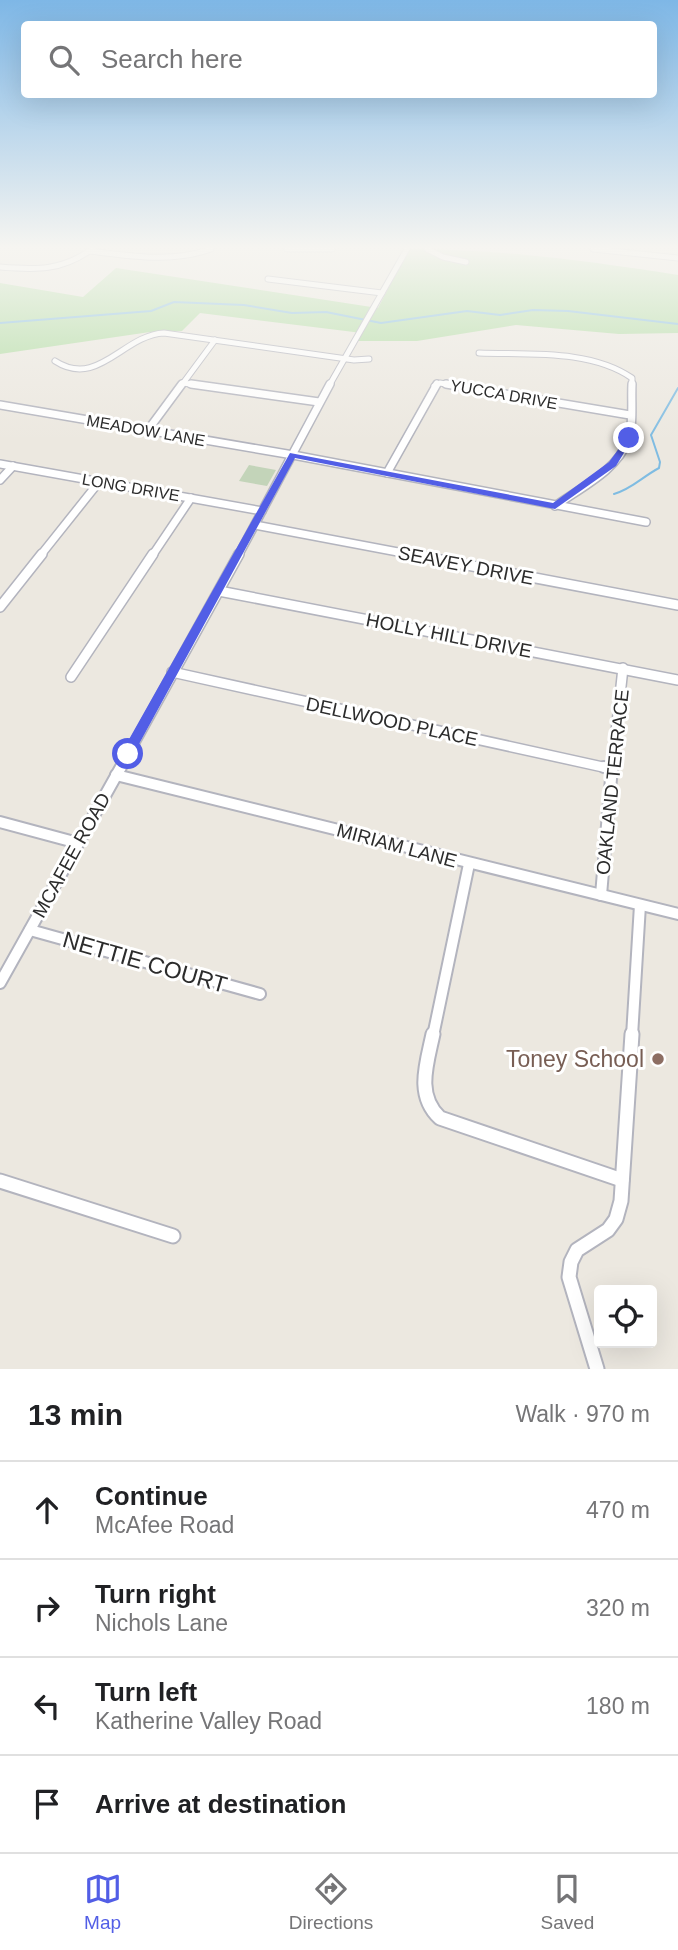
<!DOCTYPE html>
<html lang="en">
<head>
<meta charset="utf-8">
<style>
	body { margin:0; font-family:Helvetica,sans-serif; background:#f6f6f6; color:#202124 }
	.controls { position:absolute; right:21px; bottom:21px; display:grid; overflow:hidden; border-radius:7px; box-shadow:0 7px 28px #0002 }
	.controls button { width:63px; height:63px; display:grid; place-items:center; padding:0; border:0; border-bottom:2px solid #e0e0e0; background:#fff; color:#202124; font:35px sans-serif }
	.stop { position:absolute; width:21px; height:21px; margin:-16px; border:5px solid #525ee6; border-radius:50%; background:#fff }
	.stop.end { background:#525ee6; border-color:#fff; box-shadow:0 2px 7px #0008 }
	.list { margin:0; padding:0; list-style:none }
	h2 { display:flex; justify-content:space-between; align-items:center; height:91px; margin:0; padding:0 28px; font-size:30px }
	h2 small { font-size:23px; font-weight:400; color:#757577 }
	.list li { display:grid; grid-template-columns:46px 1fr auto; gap:21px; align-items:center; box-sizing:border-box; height:98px; padding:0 28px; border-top:2px solid #e0e0e0 }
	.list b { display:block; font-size:26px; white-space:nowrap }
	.list p { margin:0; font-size:23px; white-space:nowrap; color:#757577 }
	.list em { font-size:23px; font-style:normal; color:#757577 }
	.icon { flex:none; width:38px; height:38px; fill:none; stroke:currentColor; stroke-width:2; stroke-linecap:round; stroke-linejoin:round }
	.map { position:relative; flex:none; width:678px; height:1369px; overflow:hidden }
	.search { position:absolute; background:#fff; box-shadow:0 7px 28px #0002; left:21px; right:21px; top:21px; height:77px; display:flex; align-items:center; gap:18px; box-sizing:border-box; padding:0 24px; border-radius:7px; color:#757577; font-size:26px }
	.sheet { height:483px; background:#fff }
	nav { display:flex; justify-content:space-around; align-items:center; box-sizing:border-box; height:98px; border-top:2px solid #e0e0e0; background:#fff; font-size:19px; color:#757577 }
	nav a { display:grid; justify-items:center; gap:4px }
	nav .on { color:#525ee6 }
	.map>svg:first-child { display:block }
</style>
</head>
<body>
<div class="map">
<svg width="678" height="1369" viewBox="0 0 678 1369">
	<rect width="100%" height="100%" fill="#ece8e0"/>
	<path fill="#b0dca2" d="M409 249C499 249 589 261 678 275V333L619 334 516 325 417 341H357L362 333 200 313 182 331 150 332 0 354V283L83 297 116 268 378 308Z"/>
	<path fill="#c3d4b9" d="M249 465 276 470 267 486 239 481Z"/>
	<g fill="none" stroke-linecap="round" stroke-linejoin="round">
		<g stroke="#7fbce2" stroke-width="2">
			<path d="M0 323 151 311 174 302 244 305 292 313 326 312 381 323 467 311 500 315 533 310 568 311 678 324"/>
			<path d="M614 494C632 489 642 477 659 468L660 462 651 435 678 388"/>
		</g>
		<defs>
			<g id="minor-far4">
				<path d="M287 249H332"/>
				<path d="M427 249 443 257 466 262"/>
				<path d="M593 249 678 258"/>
				<path d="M90 251C131 256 171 263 211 249"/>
				<path d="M0 267C36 270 62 271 92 249"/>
				<path d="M268 279 382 293"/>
				<path d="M479 353C528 355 590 349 632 378V386"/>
				<path d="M55 361C98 389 123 335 164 333L354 360 369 359"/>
				<path d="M183 383 203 386"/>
				<path d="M181 386 215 340"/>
				<path d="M329 386 407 249"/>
				<path d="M434 386 440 383 457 386"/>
			</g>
			<g id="minor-far3">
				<path d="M191 384 319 402"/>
				<path d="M446 384 630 415"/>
				<path d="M0 405 293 455 646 522"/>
				<path d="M148 430 182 384"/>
				<path d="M0 464 262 511"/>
				<path d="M387 473 437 384"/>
				<path d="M0 480 13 466"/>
				<path d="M555 506C580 488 618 470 628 440 634 424 631 401 632 384"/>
				<path d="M255 525 419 556"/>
				<path d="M40 556 99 482"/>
				<path d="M152 556 191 498"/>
				<path d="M238 556 330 384"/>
			</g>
			<g id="minor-far2">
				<path d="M409 554 678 605"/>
				<path d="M219 591 678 680"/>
				<path d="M0 607 42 554"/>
				<path d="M172 672 612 769"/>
				<path d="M71 677 153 554"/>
				<path d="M120 769 239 554"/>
				<path d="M612 769 623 668"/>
			</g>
			<g id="minor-far1">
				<path d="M604 767 612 769"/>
				<path d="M116 775 678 914"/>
				<path d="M0 822 78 843"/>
				<path d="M601 895 612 767"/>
				<path d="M30 930 260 994"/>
				<path d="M0 983 121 767"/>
				<path d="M433 1036 469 864"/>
				<path d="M632 1036 640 905"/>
			</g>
			<g id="minor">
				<path d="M433 1034C427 1063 415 1095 440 1118L622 1180"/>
				<path d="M0 1181 173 1236"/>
				<path d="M597 1369 569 1277 571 1262 577 1250 608 1230 616 1219 621 1201 632 1034"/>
			</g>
		</defs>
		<use href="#minor-far4" stroke="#b3b4be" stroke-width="7"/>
		<use href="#minor-far3" stroke="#b3b4be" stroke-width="10"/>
		<use href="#minor-far2" stroke="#b3b4be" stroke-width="12"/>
		<use href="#minor-far1" stroke="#b3b4be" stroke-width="14"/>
		<use href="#minor" stroke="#b3b4be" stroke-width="17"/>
		<use href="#minor-far4" stroke="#fff" stroke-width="5"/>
		<use href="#minor-far3" stroke="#fff" stroke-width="7"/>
		<use href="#minor-far2" stroke="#fff" stroke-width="9"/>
		<use href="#minor-far1" stroke="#fff" stroke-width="10"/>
		<use href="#minor" stroke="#fff" stroke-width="13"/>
	</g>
	<linearGradient id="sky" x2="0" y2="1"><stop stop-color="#7eb7e6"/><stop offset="0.56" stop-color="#f6f5f1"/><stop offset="1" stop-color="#f6f5f1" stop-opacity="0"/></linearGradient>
	<rect width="678" height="441" fill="url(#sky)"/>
	<path fill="#525ee6" d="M629 435 633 438 616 466 555 509 295 458 132 757H123V750L290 453 553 503 609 462Z"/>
	<circle fill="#8d6e63" stroke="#fff" stroke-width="2.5" cx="658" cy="1059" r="7"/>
	<g text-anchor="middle" stroke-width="6" stroke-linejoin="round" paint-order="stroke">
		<g font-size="16" fill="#2c2c2c" stroke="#fff">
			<text transform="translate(504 394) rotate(10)" y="6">YUCCA DRIVE</text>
			<text transform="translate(146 430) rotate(10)" y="6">MEADOW LANE</text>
			<text transform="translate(131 487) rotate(10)" y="6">LONG DRIVE</text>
		</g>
		<g font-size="19" fill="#2c2c2c" stroke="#fff">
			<text transform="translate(466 565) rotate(11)" y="7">SEAVEY DRIVE</text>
			<text transform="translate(449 635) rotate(11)" y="7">HOLLY HILL DRIVE</text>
			<text transform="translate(392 721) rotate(12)" y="7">DELLWOOD PLACE</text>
			<text transform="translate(612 782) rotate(-84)" y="7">OAKLAND TERRACE</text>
			<text transform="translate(397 845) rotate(15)" y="7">MIRIAM LANE</text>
			<text transform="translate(71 855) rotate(-61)" y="7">MCAFEE ROAD</text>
		</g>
		<g font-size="23" fill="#2c2c2c" stroke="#fff">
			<text transform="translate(145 962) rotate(16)" y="8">NETTIE COURT</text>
		</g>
		<g font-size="23" fill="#785e54" stroke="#fff" text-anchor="end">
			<text x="644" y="1067">Toney School</text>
		</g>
	</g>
</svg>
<div class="controls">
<button><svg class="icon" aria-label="locate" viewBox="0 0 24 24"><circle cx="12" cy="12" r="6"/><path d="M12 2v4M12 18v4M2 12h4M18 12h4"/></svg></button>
</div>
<div class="stop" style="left:128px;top:754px"></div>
<div class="stop end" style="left:629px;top:438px"></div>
<div class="search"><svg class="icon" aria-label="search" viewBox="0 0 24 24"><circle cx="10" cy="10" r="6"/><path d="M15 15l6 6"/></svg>Search here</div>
</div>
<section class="sheet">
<h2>13 min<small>Walk · 970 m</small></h2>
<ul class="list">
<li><svg class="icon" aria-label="ahead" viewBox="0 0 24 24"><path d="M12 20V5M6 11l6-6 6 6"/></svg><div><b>Continue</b><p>McAfee Road</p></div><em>470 m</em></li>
<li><svg class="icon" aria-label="right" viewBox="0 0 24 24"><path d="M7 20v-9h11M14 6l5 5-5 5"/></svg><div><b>Turn right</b><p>Nichols Lane</p></div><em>320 m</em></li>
<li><svg class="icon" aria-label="left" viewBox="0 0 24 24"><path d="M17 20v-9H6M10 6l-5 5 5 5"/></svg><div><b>Turn left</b><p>Katherine Valley Road</p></div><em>180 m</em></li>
<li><svg class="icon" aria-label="arrive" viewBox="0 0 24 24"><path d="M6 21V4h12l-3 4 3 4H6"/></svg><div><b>Arrive at destination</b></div></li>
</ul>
</section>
<nav>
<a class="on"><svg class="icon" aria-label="map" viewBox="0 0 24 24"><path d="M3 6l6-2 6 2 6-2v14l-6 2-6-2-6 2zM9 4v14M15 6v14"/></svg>Map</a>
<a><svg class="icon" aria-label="directions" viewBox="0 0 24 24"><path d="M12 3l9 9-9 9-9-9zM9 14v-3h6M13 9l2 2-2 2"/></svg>Directions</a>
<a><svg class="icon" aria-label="saved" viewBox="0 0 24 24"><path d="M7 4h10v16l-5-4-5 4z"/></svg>Saved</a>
</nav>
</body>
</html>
